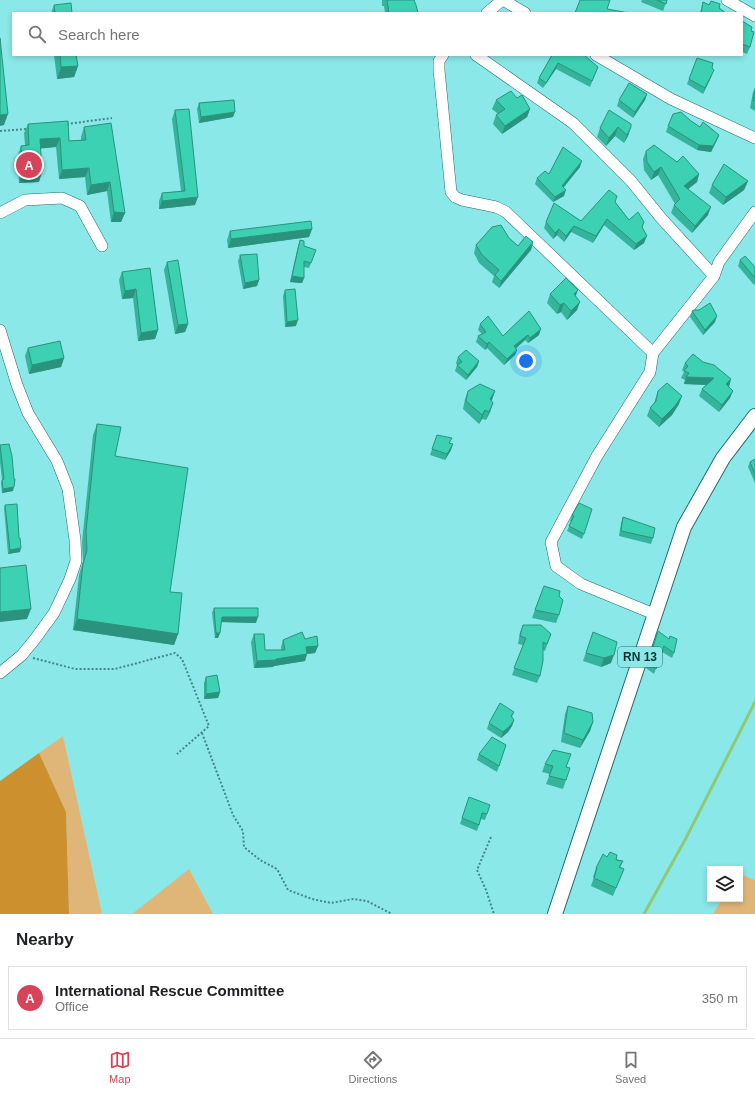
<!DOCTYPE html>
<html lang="en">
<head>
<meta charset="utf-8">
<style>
	body { margin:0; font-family:Helvetica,sans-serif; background:#f6f6f6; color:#202124 }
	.controls { position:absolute; right:12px; bottom:12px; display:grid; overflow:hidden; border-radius:0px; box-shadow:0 2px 6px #0003 }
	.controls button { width:36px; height:36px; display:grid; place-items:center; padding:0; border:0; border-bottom:1px solid #e0e0e0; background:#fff; color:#202124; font:20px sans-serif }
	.you { position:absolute; left:526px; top:361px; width:14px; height:14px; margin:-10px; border:3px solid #fff; border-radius:50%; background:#1a73e8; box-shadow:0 0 0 6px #1a73e833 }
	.badge { display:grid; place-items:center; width:26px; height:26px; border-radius:50%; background:#d54459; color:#fff; font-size:13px; font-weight:700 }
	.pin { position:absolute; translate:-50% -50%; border:2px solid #fff; box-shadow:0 1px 4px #0006 }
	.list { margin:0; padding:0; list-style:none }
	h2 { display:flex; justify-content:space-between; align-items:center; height:52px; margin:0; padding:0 16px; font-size:17px }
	h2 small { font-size:13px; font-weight:400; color:#757577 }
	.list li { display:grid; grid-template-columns:26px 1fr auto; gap:12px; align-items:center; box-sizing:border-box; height:64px; margin:0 8px 8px; padding:0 8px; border:1px solid #e0e0e0; border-radius:0px }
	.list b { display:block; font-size:15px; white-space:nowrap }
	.list p { margin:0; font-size:13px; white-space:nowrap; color:#757577 }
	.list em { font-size:13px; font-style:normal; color:#757577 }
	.icon { flex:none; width:22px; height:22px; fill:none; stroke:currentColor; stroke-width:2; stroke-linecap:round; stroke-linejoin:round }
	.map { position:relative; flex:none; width:755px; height:914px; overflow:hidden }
	.search { position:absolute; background:#fff; box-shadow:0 2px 6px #0003; left:12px; right:12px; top:12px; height:44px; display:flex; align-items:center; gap:10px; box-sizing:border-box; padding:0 14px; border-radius:0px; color:#757577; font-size:15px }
	.sheet { height:124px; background:#fff }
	nav { display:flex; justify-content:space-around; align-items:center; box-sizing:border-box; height:56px; border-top:1px solid #e0e0e0; background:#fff; font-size:11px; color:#757577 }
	nav a { display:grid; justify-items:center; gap:2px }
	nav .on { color:#d54459 }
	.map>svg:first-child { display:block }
</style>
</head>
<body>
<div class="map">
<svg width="755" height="914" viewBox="0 0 755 914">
	<rect width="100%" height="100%" fill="#8be8e8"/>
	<g fill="#e0b678">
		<path d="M63 736 102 914H69L66 812 39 753Z"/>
		<path d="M189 869 213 914H132Z"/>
		<path d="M740 874 755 880V914H713L722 899H740Z"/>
	</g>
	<path fill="#cc912e" d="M39 753 66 812 69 914H0V781Z"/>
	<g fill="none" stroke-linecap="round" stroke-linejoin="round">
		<path stroke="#8fc973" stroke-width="3" d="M644 914 686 838 755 702"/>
		<defs>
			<g id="minor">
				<path d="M503 0 525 13"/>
				<path d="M727 0 755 16"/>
				<path d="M487 13 502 0"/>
				<path d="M443 55 439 61V70L451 192 455 197 462 200 496 207 506 212 653 353"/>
				<path d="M476 55 573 123 631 181 661 218 714 276"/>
				<path d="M596 55 671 99 755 138"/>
				<path d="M0 213 25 200 62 198 80 206 102 246"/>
				<path d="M0 330 17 385 28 413 57 461 68 489 75 540 76 561 70 579 54 613 35 639 22 655 0 673"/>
				<path d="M654 614 581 584 556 566 551 542 597 456 650 372 653 353 714 276 719 262 755 212"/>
			</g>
			<path id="major" d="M555 914 684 527 723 458 755 416"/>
		</defs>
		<use href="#minor" stroke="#226c6d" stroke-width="12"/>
		<use href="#major" stroke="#226c6d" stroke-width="16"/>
		<g stroke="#448586" stroke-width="2" stroke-dasharray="2 2" stroke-linecap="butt">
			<path d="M67 124 112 118"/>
			<path d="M0 131 27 129"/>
			<path d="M33 658 75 669H115L175 653 182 659 209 726 177 754"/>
			<path d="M202 733 233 815 243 831 244 847 260 860 277 869 288 890 312 899 331 903 353 899 367 901 392 914"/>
			<path d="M491 837 477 870 486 890 494 914"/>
		</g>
		<use href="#minor" stroke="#fff" stroke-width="11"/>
		<use href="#major" stroke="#fff" stroke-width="14"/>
	</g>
	<g fill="#34b49a">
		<path d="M382 0H414L418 13H385L384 6H382Z"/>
		<path d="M642 0H667L663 11 641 2Z"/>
		<path d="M703 2 709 5 726 13H700Z"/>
		<path d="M54 5 72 13H51Z"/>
		<path d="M742 21 750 47 747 54 742 52Z"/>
		<path d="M54 55H76L78 66 74 77 57 79Z"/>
		<path d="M552 55 598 67 590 87 556 69 543 88 537 83 539 78Z"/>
		<path d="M697 58 712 68V75L703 94 687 84Z"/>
		<path d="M755 87V111L750 108 753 92Z"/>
		<path d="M647 94 645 100 633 118 617 106 619 100Z"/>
		<path d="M517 98 530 109 527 117 502 134 493 124 496 115 498 114 492 109 496 100Z"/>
		<path d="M199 103 233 117 199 123 197 109Z"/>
		<path d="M175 110 195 205 159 209V201L162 193 181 191 172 119Z"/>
		<path d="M691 121 700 127 719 135 717 140 711 152 697 150 666 132 668 126Z"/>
		<path d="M28 124 69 141 81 140V137L84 127 125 213 121 222H111L107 191 87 195 85 177 59 179 56 147 40 148 39 182 19 183 18 155 21 146 25 145 24 133Z"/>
		<path d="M631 127 628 136 624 143 615 136 606 146 597 137 600 128Z"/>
		<path d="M646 151 677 162 699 174 697 182 688 189 708 215 692 233 671 213 674 205 675 204 658 175 651 180 644 170 643 159Z"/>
		<path d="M580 167 563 187 564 196 553 202 535 184 537 178 549 174Z"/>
		<path d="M748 181 744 190 723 205 709 193 712 185Z"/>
		<path d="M615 202 629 220 644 222 642 228 644 243 634 250 604 225 593 243 571 232 564 242 557 235 553 239 544 228 546 222 581 221Z"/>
		<path d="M312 229 309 237 228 248 227 240 230 231Z"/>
		<path d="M509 238 518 246 533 242 531 250 499 288 492 282 494 276 479 263 474 253 476 245Z"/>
		<path d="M300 240 304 246 316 250 309 268 304 267V278L302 283 290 282 298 246Z"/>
		<path d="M240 255 259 280 257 286 243 289 238 261Z"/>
		<path d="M740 260 755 267V283L754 285 738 266Z"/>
		<path d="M167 262 188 324 185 332 175 334 164 270Z"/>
		<path d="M150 268 158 330 155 339 138 341 133 298 122 299 119 280 122 272Z"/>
		<path d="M285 290 296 326 285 327 283 296Z"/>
		<path d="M550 294 576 297 577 310 567 320 561 312 557 314 547 303Z"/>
		<path d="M699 310 715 322 703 335 690 317 692 311Z"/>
		<path d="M529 311 539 335 528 343 525 340 516 348 517 350 515 355 504 365 487 348 485 350 476 342 478 336 482 334 478 330 480 324 503 336Z"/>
		<path d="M28 348 64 358 61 367 29 374 25 356Z"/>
		<path d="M458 357 479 361 477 367 466 380 455 371 457 365 456 363Z"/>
		<path d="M703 362 731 379 729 386 730 398 719 412 699 396 702 389 706 385 684 384 685 380 681 378 684 372 682 370 685 363Z"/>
		<path d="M468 391H495L491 401 493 403 490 412 486 420 482 419 479 424 463 409 465 399Z"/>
		<path d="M658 391 679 404 672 415 659 427 647 416 650 408 654 403Z"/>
		<path d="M97 424 115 456 178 634 174 645 73 630 79 575 83 561 82 542 93 435Z"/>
		<path d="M437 435 450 443 451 450 445 460 430 455Z"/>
		<path d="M0 445 13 491 2 493 1 483 2 480 0 462Z"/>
		<path d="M755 459V483L748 467 750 462Z"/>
		<path d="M579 503 584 534 582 539 567 531 571 522 570 521 572 515Z"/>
		<path d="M5 505 19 538 20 552 8 554 4 508Z"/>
		<path d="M623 517 653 538 651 544 619 536 621 523Z"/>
		<path d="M544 586 559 596V615L556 623 532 618Z"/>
		<path d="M214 608 256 623 221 622 218 638H215L212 613Z"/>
		<path d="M523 625 551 634 545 651 543 650 540 676 537 683 512 675 523 645 518 644 520 632Z"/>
		<path d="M658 631 674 653 672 658 662 652 654 674 646 668Z"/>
		<path d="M593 632 611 663 601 667 583 661Z"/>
		<path d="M254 634 265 650H281V647L283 640 305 639 318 646 315 653 307 654 305 661 274 666 273 667 254 668 251 642Z"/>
		<path d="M206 677 220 692 218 698 204 699V683Z"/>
		<path d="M568 706 593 722 590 731 580 748 561 742 565 714Z"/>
		<path d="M514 712 512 717 514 720 512 726 508 732 501 738 487 729 489 723Z"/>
		<path d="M506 745 497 772 477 760 479 754Z"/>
		<path d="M545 764 566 767V780L563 789 546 784 550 774 542 772Z"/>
		<path d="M469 797 487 814 485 820 481 819 477 831 460 824Z"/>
		<path d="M607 857 623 861 620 868 624 869 613 896 591 886 594 877H593L596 868Z"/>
	</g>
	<g fill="#2a927d">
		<path d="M558 63 556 69 543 88Z"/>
		<path d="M78 66 74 77 57 79 61 67Z"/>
		<path d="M714 70 712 75 703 94 705 88Z"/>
		<path d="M647 94 645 100 633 118 635 112Z"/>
		<path d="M530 109 527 117 502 134 505 126Z"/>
		<path d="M235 112 233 117 199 123 201 117Z"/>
		<path d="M8 114 4 125 0 126V115Z"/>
		<path d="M618 127 615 136 606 146 609 138Z"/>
		<path d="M631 127 628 136 624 143 627 135Z"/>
		<path d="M719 135 717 140 711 152 697 150 699 145Z"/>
		<path d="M60 138 56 147 36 149 40 139Z"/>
		<path d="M582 161 580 167 560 192 562 186Z"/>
		<path d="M661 167 658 175 651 180 654 172Z"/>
		<path d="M89 168 85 177 59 179 62 170Z"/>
		<path d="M42 172 39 182 19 183 23 173Z"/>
		<path d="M699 174 697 182 682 194 684 186Z"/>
		<path d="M748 181 744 190 723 205 726 197Z"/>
		<path d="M110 182 107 191 87 195 91 185Z"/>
		<path d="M566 190 564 196 553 202 555 197Z"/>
		<path d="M198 197 195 205 159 209 162 201Z"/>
		<path d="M711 207 708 215 692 233 695 226Z"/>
		<path d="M114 212 125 213 121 222H111Z"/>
		<path d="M607 219 604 225 593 243 596 236Z"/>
		<path d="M574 226 571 232 564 242 566 236Z"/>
		<path d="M312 229 309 237 228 248 231 239Z"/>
		<path d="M559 229 557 235 553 239 555 233Z"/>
		<path d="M647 236 644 243 634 250 636 244Z"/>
		<path d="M533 242 531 250 499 288 501 281Z"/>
		<path d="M292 276 304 278 302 283 290 282Z"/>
		<path d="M259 280 257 286 243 289 245 283Z"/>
		<path d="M136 289 133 298 122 299 125 291Z"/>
		<path d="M578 290 575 298 574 294Z"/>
		<path d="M580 302 577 310 567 320 571 311Z"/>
		<path d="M564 303 561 312 557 314 560 305Z"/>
		<path d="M717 316 715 322 703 335 705 330Z"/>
		<path d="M298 320 296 326 285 327 287 322Z"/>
		<path d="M188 324 185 332 175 334 178 325Z"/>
		<path d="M541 329 539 335 528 343 530 338Z"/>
		<path d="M158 330 155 339 138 341 141 333Z"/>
		<path d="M528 335 525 340 512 352 514 346Z"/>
		<path d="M489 342 487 348 485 350 487 344Z"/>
		<path d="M517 350 515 355 504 365 507 359Z"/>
		<path d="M64 358 61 367 29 374 32 365Z"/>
		<path d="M479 361 477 367 466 380 468 375Z"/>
		<path d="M686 377 714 378 711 385 684 384Z"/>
		<path d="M731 379 729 387 726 384Z"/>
		<path d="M495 391 492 400 486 408 490 399Z"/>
		<path d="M733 391 730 398 719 412 722 405Z"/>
		<path d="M682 396 679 404 672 415 659 427 662 419Z"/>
		<path d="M493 403 490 412 486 420 489 412Z"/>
		<path d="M485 410 482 419 479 424 482 415Z"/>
		<path d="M453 444 451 450 445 460 447 454Z"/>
		<path d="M14 487 13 491 2 493 3 489Z"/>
		<path d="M21 548 20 552 8 554 10 550Z"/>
		<path d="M31 609 27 619 0 622V612Z"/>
		<path d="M222 617H258L256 623 220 622Z"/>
		<path d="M77 619 178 634 174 645 73 630Z"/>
		<path d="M216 633H220L218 638H215Z"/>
		<path d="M318 646 315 653 307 654 305 661 274 666 273 667 254 668 257 661 306 647Z"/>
		<path d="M614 655 611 663 601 667 604 658Z"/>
		<path d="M220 692 218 698 204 699 206 694Z"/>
		<path d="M514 720 512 726 508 732 501 738 503 732Z"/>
		<path d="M593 722 590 731 580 748 583 740Z"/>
	</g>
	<g fill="#3cd1b3" stroke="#2a927d">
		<path d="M387 0H414L416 5 418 13H389Z"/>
		<path d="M580 0H610L607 9 629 13H575Z"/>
		<path d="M657 0H667L666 4Z"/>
		<path d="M711 1 720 4 719 8 726 13H701L703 2 709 5Z"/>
		<path d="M71 3 72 13H55L54 5Z"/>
		<path d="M742 21 752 27 751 31 754 32 750 47 742 44Z"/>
		<path d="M0 38 8 114 0 115Z"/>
		<path d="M60 55H76L78 66 61 67Z"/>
		<path d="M552 55H584L598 67 592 81 558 63 546 83 539 78Z"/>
		<path d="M697 58 713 63 712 68 714 70 705 88 689 79Z"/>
		<path d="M629 83 647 94 635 112 619 100Z"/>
		<path d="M511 91 517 98 522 95 530 109 505 126 496 115 505 109 496 100Z"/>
		<path d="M755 91V101L753 100Z"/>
		<path d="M234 100 235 112 201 117 199 103Z"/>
		<path d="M189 109 198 197 162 201V193L185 191 175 110Z"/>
		<path d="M609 110 631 124V127L627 135 618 127 609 138 600 128Z"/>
		<path d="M681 112 691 121 700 127 703 122 719 135 713 146 699 145 668 126 673 114Z"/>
		<path d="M68 121 69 141 86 140 84 127 111 123 125 213 114 212 110 182 91 185 89 168 62 170 60 138 40 139 42 172 23 173 21 146 29 145 28 124Z"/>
		<path d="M654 145 677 162 683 156 699 174 684 186 711 207 695 226 674 205 680 199 661 167 654 172 647 162 646 151Z"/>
		<path d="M563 147 582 161 562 186 566 190 555 197 537 178 545 171 549 174Z"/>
		<path d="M724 164 748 181 726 197 712 185Z"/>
		<path d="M609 190 617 196 615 202 629 220 638 212 644 222 642 227 647 236 636 244 607 219 596 236 574 226 566 236 559 229 555 233 546 222 554 203 581 221Z"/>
		<path d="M311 221 312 229 231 239 230 231Z"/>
		<path d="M501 225 509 238 518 246 526 236 533 242 501 281 495 275 499 270 482 255 476 245 492 227Z"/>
		<path d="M300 240 304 241V246L316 250 311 263 304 261V278L292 276Z"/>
		<path d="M257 254 259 280 245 283 240 255Z"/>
		<path d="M745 256 755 267V278L740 260Z"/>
		<path d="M178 260 188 324 178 325 167 262Z"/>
		<path d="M150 268 158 330 141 333 136 289 125 291 122 272Z"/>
		<path d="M566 278 578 290 574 294 580 302 571 311 564 303 560 305 550 294Z"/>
		<path d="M295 289 298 320 287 322 285 290Z"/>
		<path d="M710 303 717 316 705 330 692 311 694 310H699Z"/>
		<path d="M529 311 541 329 530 338 528 335 514 346 517 350 507 359 489 342 487 344 478 336 486 332 480 324 488 316 503 336Z"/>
		<path d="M60 341 64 358 32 365 28 348Z"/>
		<path d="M466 350 479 361 468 375 457 365 462 362 458 357Z"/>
		<path d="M693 354 703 362 714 365 731 379 726 384 733 391 722 405 702 389 714 378 686 377 689 373 684 371 688 366 685 363Z"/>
		<path d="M667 383 682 396 675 406 662 419 650 408 656 401 658 391Z"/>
		<path d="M480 384 495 391 490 399 493 403 489 412 485 410 482 415 466 401 468 391Z"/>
		<path d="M97 424 121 427 115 456 188 468 170 592 182 593 178 634 77 619 83 564 87 550 86 531Z"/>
		<path d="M437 435 452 438 449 443 453 444 447 454 432 449Z"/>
		<path d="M9 444 12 456 14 479H15L14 487 3 489 2 480 4 479 0 445Z"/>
		<path d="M755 459V474L750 462Z"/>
		<path d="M579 503 592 509 584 534 569 526 574 516 572 515Z"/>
		<path d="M17 504 19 538H20L21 548 10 550 5 505Z"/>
		<path d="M623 517 655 528 653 538 621 531Z"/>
		<path d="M26 565 31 609 0 612V568Z"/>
		<path d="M544 586 560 591 559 596 563 600 559 615 535 610Z"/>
		<path d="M214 608H258V617H222L220 633H216Z"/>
		<path d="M523 625H541L551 634 547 644 543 642V661L540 676 514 668 526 638 520 636Z"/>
		<path d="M658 631 669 639 670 636 677 639 674 653 664 646 656 669 648 663Z"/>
		<path d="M302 632 305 639 317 636 318 646 306 647 307 654 276 659V660L257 661 254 634H264L265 650H285L283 640Z"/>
		<path d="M593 632 617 642 614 655 604 658 586 653Z"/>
		<path d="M217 675 220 692 206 694V677Z"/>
		<path d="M500 703 514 712 511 716 514 720 510 726 503 732 489 723Z"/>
		<path d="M568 706 592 713 593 722 583 740 564 733Z"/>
		<path d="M492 737 506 745 499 766 479 754Z"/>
		<path d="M553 750 571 754 566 767 570 768 566 780 549 776 553 766 545 764Z"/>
		<path d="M469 797 490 805 487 814 482 813 479 825 462 818Z"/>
		<path d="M610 852 617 855 616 860 623 861 619 867 624 869 616 888 594 878 597 868H596L603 854 607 857Z"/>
	</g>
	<g text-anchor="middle" stroke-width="3" stroke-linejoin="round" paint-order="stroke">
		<rect fill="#8be8e8" stroke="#2f6869" stroke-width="1" x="618" y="647" width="44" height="20" rx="3"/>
		<g font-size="12" font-weight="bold" fill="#073132">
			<text x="640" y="661">RN 13</text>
		</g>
	</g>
</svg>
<div class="controls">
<button><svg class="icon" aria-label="layers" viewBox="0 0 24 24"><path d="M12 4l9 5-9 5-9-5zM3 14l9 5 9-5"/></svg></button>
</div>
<div class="you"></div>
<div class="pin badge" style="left:29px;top:165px">A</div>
<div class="search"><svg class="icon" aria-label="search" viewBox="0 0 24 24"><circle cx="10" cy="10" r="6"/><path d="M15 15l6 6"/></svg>Search here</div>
</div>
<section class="sheet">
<h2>Nearby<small></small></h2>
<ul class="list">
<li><span class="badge">A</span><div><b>International Rescue Committee</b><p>Office</p></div><em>350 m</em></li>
</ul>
</section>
<nav>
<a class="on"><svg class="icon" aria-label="map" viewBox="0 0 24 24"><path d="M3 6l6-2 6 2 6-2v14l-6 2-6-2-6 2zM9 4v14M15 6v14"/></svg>Map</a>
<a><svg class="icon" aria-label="directions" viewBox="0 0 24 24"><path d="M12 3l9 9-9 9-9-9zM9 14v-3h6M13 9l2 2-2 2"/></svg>Directions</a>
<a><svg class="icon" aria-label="saved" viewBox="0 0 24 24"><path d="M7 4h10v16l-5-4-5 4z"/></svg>Saved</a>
</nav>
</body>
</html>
